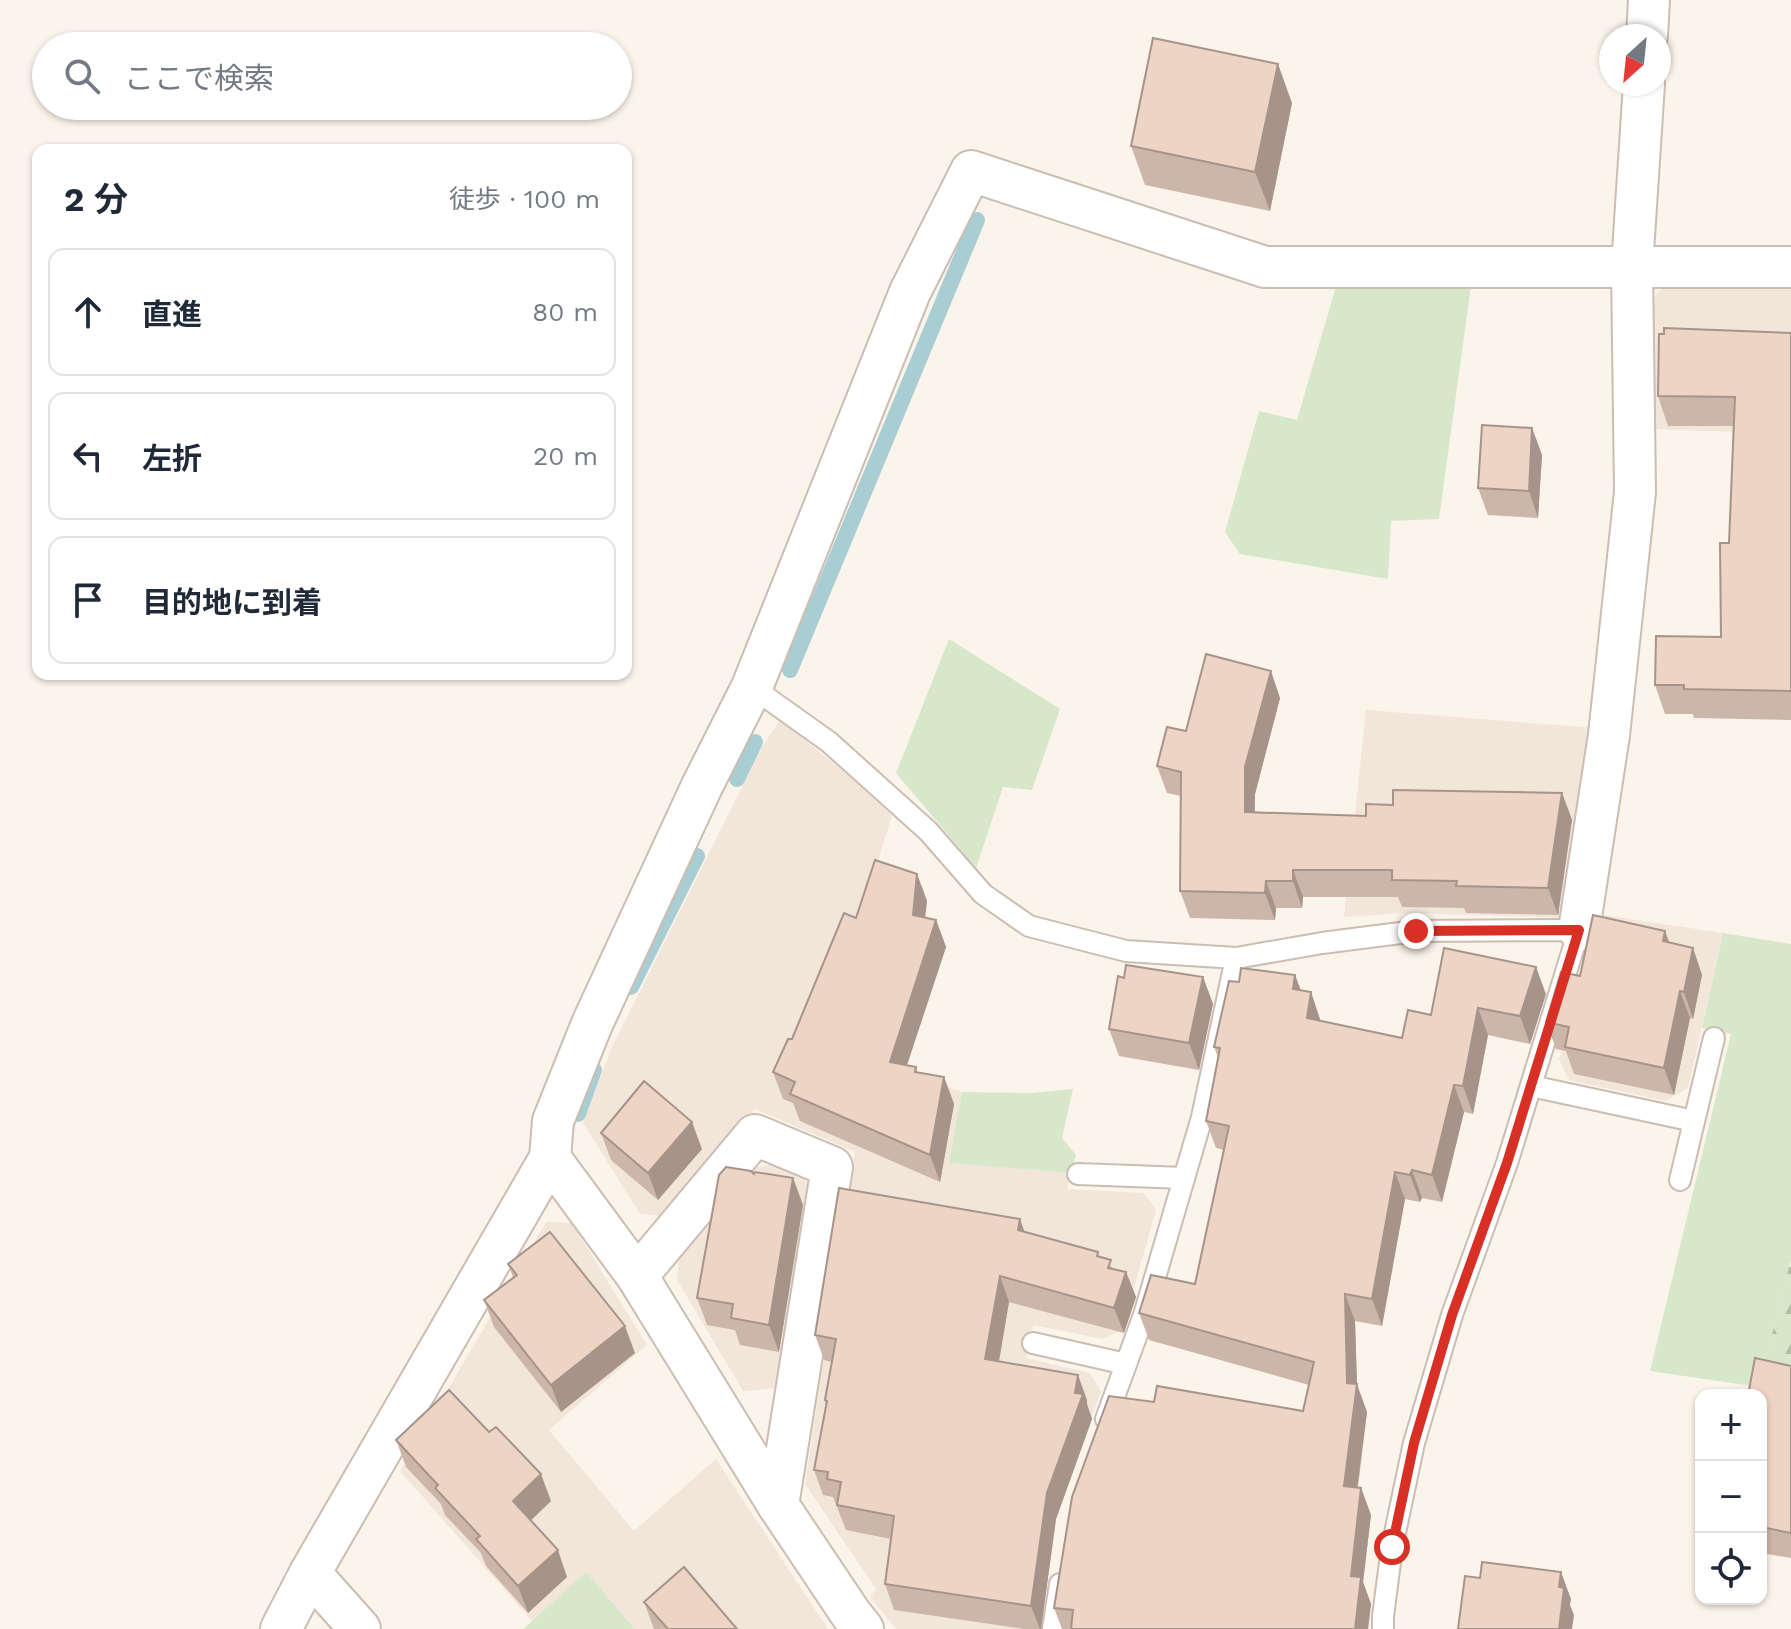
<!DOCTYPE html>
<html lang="ja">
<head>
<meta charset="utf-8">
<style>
	body { margin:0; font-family:"Work Sans","Noto Sans JP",sans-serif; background:#f6f6f7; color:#1f2937 }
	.controls { position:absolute; right:24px; bottom:24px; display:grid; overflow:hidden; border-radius:16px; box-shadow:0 2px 6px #0004 }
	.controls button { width:72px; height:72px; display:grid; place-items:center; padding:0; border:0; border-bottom:2px solid #e0e1e3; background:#fff; color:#1f2937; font:40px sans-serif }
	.compass { position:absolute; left:1599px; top:24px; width:72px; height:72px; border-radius:50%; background:#fff; box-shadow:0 2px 6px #0004; rotate:207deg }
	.stop { position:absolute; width:24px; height:24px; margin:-18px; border:6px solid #d93025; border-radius:50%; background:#fff }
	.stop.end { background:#d93025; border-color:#fff; box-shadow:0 2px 8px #0008 }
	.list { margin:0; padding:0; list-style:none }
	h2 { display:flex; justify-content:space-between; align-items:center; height:104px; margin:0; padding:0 32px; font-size:34px }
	h2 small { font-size:26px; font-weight:400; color:#747a83 }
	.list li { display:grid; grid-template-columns:52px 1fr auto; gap:24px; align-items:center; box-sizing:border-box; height:128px; margin:0 16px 16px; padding:0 16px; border:2px solid #e0e1e3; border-radius:16px }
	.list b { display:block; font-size:30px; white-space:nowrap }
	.list em { font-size:26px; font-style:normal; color:#747a83 }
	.icon { flex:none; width:44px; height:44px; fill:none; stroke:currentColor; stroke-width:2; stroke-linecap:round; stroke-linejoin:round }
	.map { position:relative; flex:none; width:1791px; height:1629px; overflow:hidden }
	.search { position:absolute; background:#fff; box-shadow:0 2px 6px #0004; left:32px; top:32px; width:600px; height:88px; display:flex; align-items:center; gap:20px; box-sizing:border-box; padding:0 28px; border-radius:44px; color:#747a83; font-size:30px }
	.panel { position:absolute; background:#fff; box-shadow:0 2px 6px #0004; left:32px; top:144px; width:600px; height:536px; border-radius:16px }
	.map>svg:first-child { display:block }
</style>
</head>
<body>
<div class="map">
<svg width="1791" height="1629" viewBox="0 0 1791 1629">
	<defs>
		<pattern id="forest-firs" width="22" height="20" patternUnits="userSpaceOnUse" patternTransform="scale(2)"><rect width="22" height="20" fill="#d7e7ca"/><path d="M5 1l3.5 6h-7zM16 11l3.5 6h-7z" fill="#b3bea6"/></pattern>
	</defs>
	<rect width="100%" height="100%" fill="#fbf4eb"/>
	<g fill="#f2e6da">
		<path d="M1791 282V434L1651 429 1650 301 1667 284Z"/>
		<path d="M1366 710 1595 728 1571 918 1405 913 1344 917Z"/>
		<path d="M780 720 854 780 892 816 822 1038 852 1052 962 1092 950 1163 1071 1173 1067 1189 1144 1193 1156 1210 1122 1330 1103 1339 1033 1325 1026 1358 1090 1373 1101 1392 1053 1518 1041 1629H896L870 1597 876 1589 805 1484 855 1152 755 1109 661 1216 640 1214 583 1123 611 1049 762 747Z"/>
		<path d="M1604 915 1723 933 1688 1088 1666 1101 1569 1080 1559 1059 1582 993Z"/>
		<path d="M777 1163 801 1173 813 1193 780 1388 743 1391 677 1280 679 1257 754 1168Z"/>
		<path d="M546 1222 572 1223 647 1345 549 1430 634 1531 716 1459 828 1629H635L586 1573 532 1621 400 1471Z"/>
	</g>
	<g fill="#d7e7ca">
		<path d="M1337 283 1471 286 1439 519 1391 521 1388 579 1240 554 1225 532 1259 411 1297 420Z"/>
		<path d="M949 639 1060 709 1032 790 1003 787 976 868 896 773Z"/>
		<path d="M1723 933 1791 944V1260L1759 1387 1650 1371 1731 1034 1702 1028Z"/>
		<path d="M1073 1089 1062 1138 1076 1155 1071 1173 949 1163 962 1092 1031 1093Z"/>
		<path d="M586 1572 635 1629H523L532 1621Z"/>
	</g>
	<path fill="url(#forest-firs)" d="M1789 1267H1791V1384L1761 1378Z"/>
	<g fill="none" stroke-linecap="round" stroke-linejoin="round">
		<g stroke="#a8ced3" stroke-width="16">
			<path d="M790 670 977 220"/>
			<path d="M737 779 755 742"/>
			<path d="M631 987 697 856"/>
			<path d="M578 1114 594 1070"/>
		</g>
		<defs>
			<g id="service">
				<path d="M752 687 829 742 928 831 983 894 1029 926 1126 951 1236 958 1322 943 1416 931 1579 930 1507 1163 1452 1315 1414 1443 1392 1547 1383 1616V1629"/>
				<path d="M1531 1086 1694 1121"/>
				<path d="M1078 1174 1184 1178"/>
				<path d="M1680 1180 1714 1038"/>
				<path d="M1033 1343 1126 1364"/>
				<path d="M1106 1419 1144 1315 1202 1117 1236 958"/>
				<path d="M1053 1629 1060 1584"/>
			</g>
			<g id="minor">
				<path d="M1647 36 1649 0"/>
				<path d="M1579 930 1609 735 1635 492 1632 267 1644 84"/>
				<path d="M550 1158 637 1276 778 1505 851 1614 863 1629"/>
				<path d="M637 1276 755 1135 832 1167 778 1505"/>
				<path d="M310 1573 360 1629"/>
				<path d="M281 1629 310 1573 550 1158 553 1121 592 1024 702 786 752 687 910 292 971 171 1265 267H1791"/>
			</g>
		</defs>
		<use href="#service" stroke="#ccbdb2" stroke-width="24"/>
		<use href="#minor" stroke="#ccbdb2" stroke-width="44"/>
		<use href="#service" stroke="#fff" stroke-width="20"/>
		<use href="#minor" stroke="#fff" stroke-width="40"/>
	</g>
	<g fill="#ccb6a9">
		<path d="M1292 103 1270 211 1145 185 1131 146Z"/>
		<path d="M1791 333V720L1694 718 1693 714H1665L1655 685 1721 637 1729 543 1733 426H1668L1658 396Z"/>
		<path d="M1532 428 1542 455 1538 518 1488 515 1478 488Z"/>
		<path d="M1280 698 1255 794V813L1366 816 1393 805 1562 793 1572 820 1558 915 1466 913 1464 908 1402 907 1398 897H1303L1302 908H1276L1275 920 1190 918 1180 891 1181 796 1167 793 1157 766 1186 731Z"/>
		<path d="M917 874 927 901 925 918 936 920 946 947 907 1065 916 1067 918 1073 944 1077 954 1104 940 1182 800 1121 793 1103 783 1099 773 1072 792 1039 856 918Z"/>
		<path d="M1670 943 1693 948 1702 975 1693 1019 1690 1018 1674 1095 1574 1074 1566 1051 1556 1049 1546 1022 1580 976Z"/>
		<path d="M1295 975 1301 990 1311 992 1320 1021 1402 1038 1431 1015 1546 994 1530 1044 1488 1035 1473 1114 1464 1112 1442 1202 1422 1198 1420 1202 1405 1199 1382 1326 1355 1321 1357 1384 1367 1412 1358 1487 1361 1488 1371 1515 1363 1582 1371 1604 1368 1629H1062L1054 1608 1154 1402 1303 1411 1309 1385 1149 1340 1139 1313 1195 1284 1224 1150 1216 1148 1206 1121 1218 1057 1214 1047 1239 982Z"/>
		<path d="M1203 977 1213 1004 1199 1070 1119 1056 1109 1029Z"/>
		<path d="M601 1133 702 1149 658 1200 611 1160Z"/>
		<path d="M754 1174 793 1178 803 1205 779 1352 740 1345 735 1330 707 1325 697 1298Z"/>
		<path d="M1025 1232 1100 1257 1114 1269 1126 1272 1136 1297 1124 1333 1009 1302 999 1361 1087 1400V1404L1092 1419 1056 1519 1041 1629H1024L894 1610 885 1584 891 1539 846 1530 833 1497 823 1495 814 1470 826 1405 825 1400 832 1362 824 1360 815 1335Z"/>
		<path d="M508 1264 635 1353 561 1412 494 1327 484 1300 513 1277Z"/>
		<path d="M1791 1366V1558L1761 1553V1395Z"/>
		<path d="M489 1432 551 1501 531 1520 567 1577 528 1613 486 1566 481 1553 445 1515 441 1504 406 1467 396 1440Z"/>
		<path d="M644 1602 737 1629H654Z"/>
	</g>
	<g fill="#a6948a">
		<path d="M1278 64 1292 103 1270 211 1255 172Z"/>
		<path d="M1532 428 1542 455 1538 518 1529 491Z"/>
		<path d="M1271 671 1280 698 1255 794 1254 839 1245 812V767Z"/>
		<path d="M1562 793 1572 820 1558 915 1548 888Z"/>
		<path d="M1293 870 1303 897 1302 908 1293 881Z"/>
		<path d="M917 874 927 901 922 942 913 915Z"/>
		<path d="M1266 881 1276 908 1275 920 1265 893Z"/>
		<path d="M936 920 946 947 899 1089 890 1062Z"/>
		<path d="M1665 931 1675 958 1663 941Z"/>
		<path d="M1693 948 1702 975 1693 1019 1684 992Z"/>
		<path d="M1536 967 1546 994 1530 1044 1520 1016Z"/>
		<path d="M1295 975 1305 1003 1293 989Z"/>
		<path d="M1203 977 1213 1004 1199 1070 1189 1043Z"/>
		<path d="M1680 991 1690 1018 1674 1095 1664 1068Z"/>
		<path d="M1311 992 1320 1019 1317 1046 1307 1018Z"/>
		<path d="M1478 1008 1488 1035 1473 1114 1463 1086Z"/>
		<path d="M944 1077 954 1104 940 1182 930 1155Z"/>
		<path d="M1454 1085 1464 1112 1442 1202 1432 1175Z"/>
		<path d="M692 1122 702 1149 658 1200 648 1173Z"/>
		<path d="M1412 1170 1422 1198 1420 1202 1410 1175Z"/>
		<path d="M1395 1172 1405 1199 1382 1326 1372 1299Z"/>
		<path d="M793 1178 803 1205 779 1352 769 1325Z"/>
		<path d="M1020 1219 1029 1244 1018 1230Z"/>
		<path d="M1126 1272 1136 1297 1124 1333 1114 1308Z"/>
		<path d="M1000 1276 1009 1302 995 1384 985 1359Z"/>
		<path d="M1345 1294 1355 1321 1357 1385 1367 1412 1354 1513 1344 1486 1347 1383Z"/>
		<path d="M625 1326 635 1353 561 1412 551 1385Z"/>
		<path d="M1078 1375 1087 1400V1404L1092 1419 1056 1519 1041 1629H1040L1031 1606 1047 1493 1075 1393Z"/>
		<path d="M541 1474 551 1501 523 1528 513 1501Z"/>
		<path d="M1361 1488 1371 1515 1363 1582 1371 1604 1368 1629H1355L1351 1576Z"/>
		<path d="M558 1550 567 1577 528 1613 518 1586Z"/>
		<path d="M1561 1572 1571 1599 1570 1605 1574 1615 1572 1629H1559V1587Z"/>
	</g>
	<g fill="#edd4c5" stroke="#a6948a" stroke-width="2">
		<path d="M1153 38 1278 64 1255 172 1131 146Z"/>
		<path d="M1664 328 1791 333V691L1684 689V685H1655L1656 636 1721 637 1720 543H1729L1735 397 1658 396 1659 334H1664Z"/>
		<path d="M1482 425 1532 428 1529 491 1478 488Z"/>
		<path d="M1206 654 1271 671 1245 767V812L1366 816V804L1393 805V790L1562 793 1548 888 1456 886 1457 881 1392 880V870H1293V881H1266L1265 893 1180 891 1181 772 1157 766 1167 727 1186 731Z"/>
		<path d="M875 860 917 874 913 915 936 920 890 1062 916 1067 915 1072 944 1077 930 1155 790 1094 795 1082 773 1072 788 1039H792L844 913 856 918Z"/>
		<path d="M1593 915 1665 931 1663 941 1693 948 1684 992 1680 991 1664 1068 1565 1047 1569 1027 1546 1022 1561 972 1580 976Z"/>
		<path d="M1444 948 1536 967 1520 1016 1478 1008 1463 1086 1454 1085 1432 1175 1412 1170 1410 1175 1395 1172 1372 1299 1345 1294 1347 1383 1357 1384 1344 1486 1361 1488 1351 1576 1361 1577 1355 1629H1071L1073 1610 1054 1608 1072 1497 1109 1396 1154 1402 1157 1386 1303 1411 1314 1362 1139 1313 1151 1275 1195 1284 1229 1126 1206 1121 1220 1048 1214 1047 1229 981 1239 982 1241 968 1295 975 1293 989 1311 992 1307 1018 1402 1038 1408 1010 1431 1015Z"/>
		<path d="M1126 965 1203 977 1189 1043 1109 1029 1118 976 1124 978Z"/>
		<path d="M644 1081 692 1122 648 1173 601 1133Z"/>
		<path d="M726 1167 751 1171 754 1174 755 1172 793 1178 769 1325 731 1318 733 1304 697 1298 719 1175Z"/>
		<path d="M839 1188 1020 1219 1018 1230 1098 1252 1097 1256 1111 1260 1108 1268 1126 1272 1114 1308 1000 1276 985 1359 1078 1375 1075 1393 1083 1394 1047 1493 1031 1606 885 1584 894 1516 837 1505 841 1482 827 1479 828 1472 814 1470 827 1401 825 1400 836 1339 815 1335Z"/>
		<path d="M550 1232 625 1326 551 1385 484 1300 517 1275 508 1264Z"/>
		<path d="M1755 1358 1791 1366V1533L1761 1527V1395H1748Z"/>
		<path d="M449 1390 489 1432 496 1427 541 1474 513 1501 558 1550 518 1586 476 1539 480 1536 435 1488 438 1485 396 1440Z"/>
		<path d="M1482 1562 1561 1572 1559 1587 1564 1588 1559 1629H1458L1465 1576 1480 1578Z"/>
		<path d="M684 1567 737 1629H668L644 1602Z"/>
	</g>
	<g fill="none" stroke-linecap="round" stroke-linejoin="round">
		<path stroke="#d93025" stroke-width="10" d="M1392 1547 1414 1443 1452 1315 1507 1163 1579 930 1416 931"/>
	</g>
</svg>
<div class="controls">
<button>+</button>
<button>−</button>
<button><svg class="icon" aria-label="locate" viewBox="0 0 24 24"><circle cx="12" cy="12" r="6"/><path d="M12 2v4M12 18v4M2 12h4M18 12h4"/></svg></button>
</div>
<svg class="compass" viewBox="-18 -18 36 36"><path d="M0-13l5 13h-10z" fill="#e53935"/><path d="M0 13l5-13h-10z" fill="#747a83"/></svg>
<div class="stop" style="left:1392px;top:1547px"></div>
<div class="stop end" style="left:1416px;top:931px"></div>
<div class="search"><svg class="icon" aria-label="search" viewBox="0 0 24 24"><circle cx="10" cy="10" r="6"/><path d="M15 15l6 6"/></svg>ここで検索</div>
<section class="panel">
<h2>2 分<small>徒歩 · 100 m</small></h2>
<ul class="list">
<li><svg class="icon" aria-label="ahead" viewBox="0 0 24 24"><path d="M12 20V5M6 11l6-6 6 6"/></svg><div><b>直進</b></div><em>80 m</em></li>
<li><svg class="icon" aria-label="left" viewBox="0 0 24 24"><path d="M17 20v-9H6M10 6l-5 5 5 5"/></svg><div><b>左折</b></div><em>20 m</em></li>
<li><svg class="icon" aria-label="arrive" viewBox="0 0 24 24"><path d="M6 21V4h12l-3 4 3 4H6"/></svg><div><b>目的地に到着</b></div></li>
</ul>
</section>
</div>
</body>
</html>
